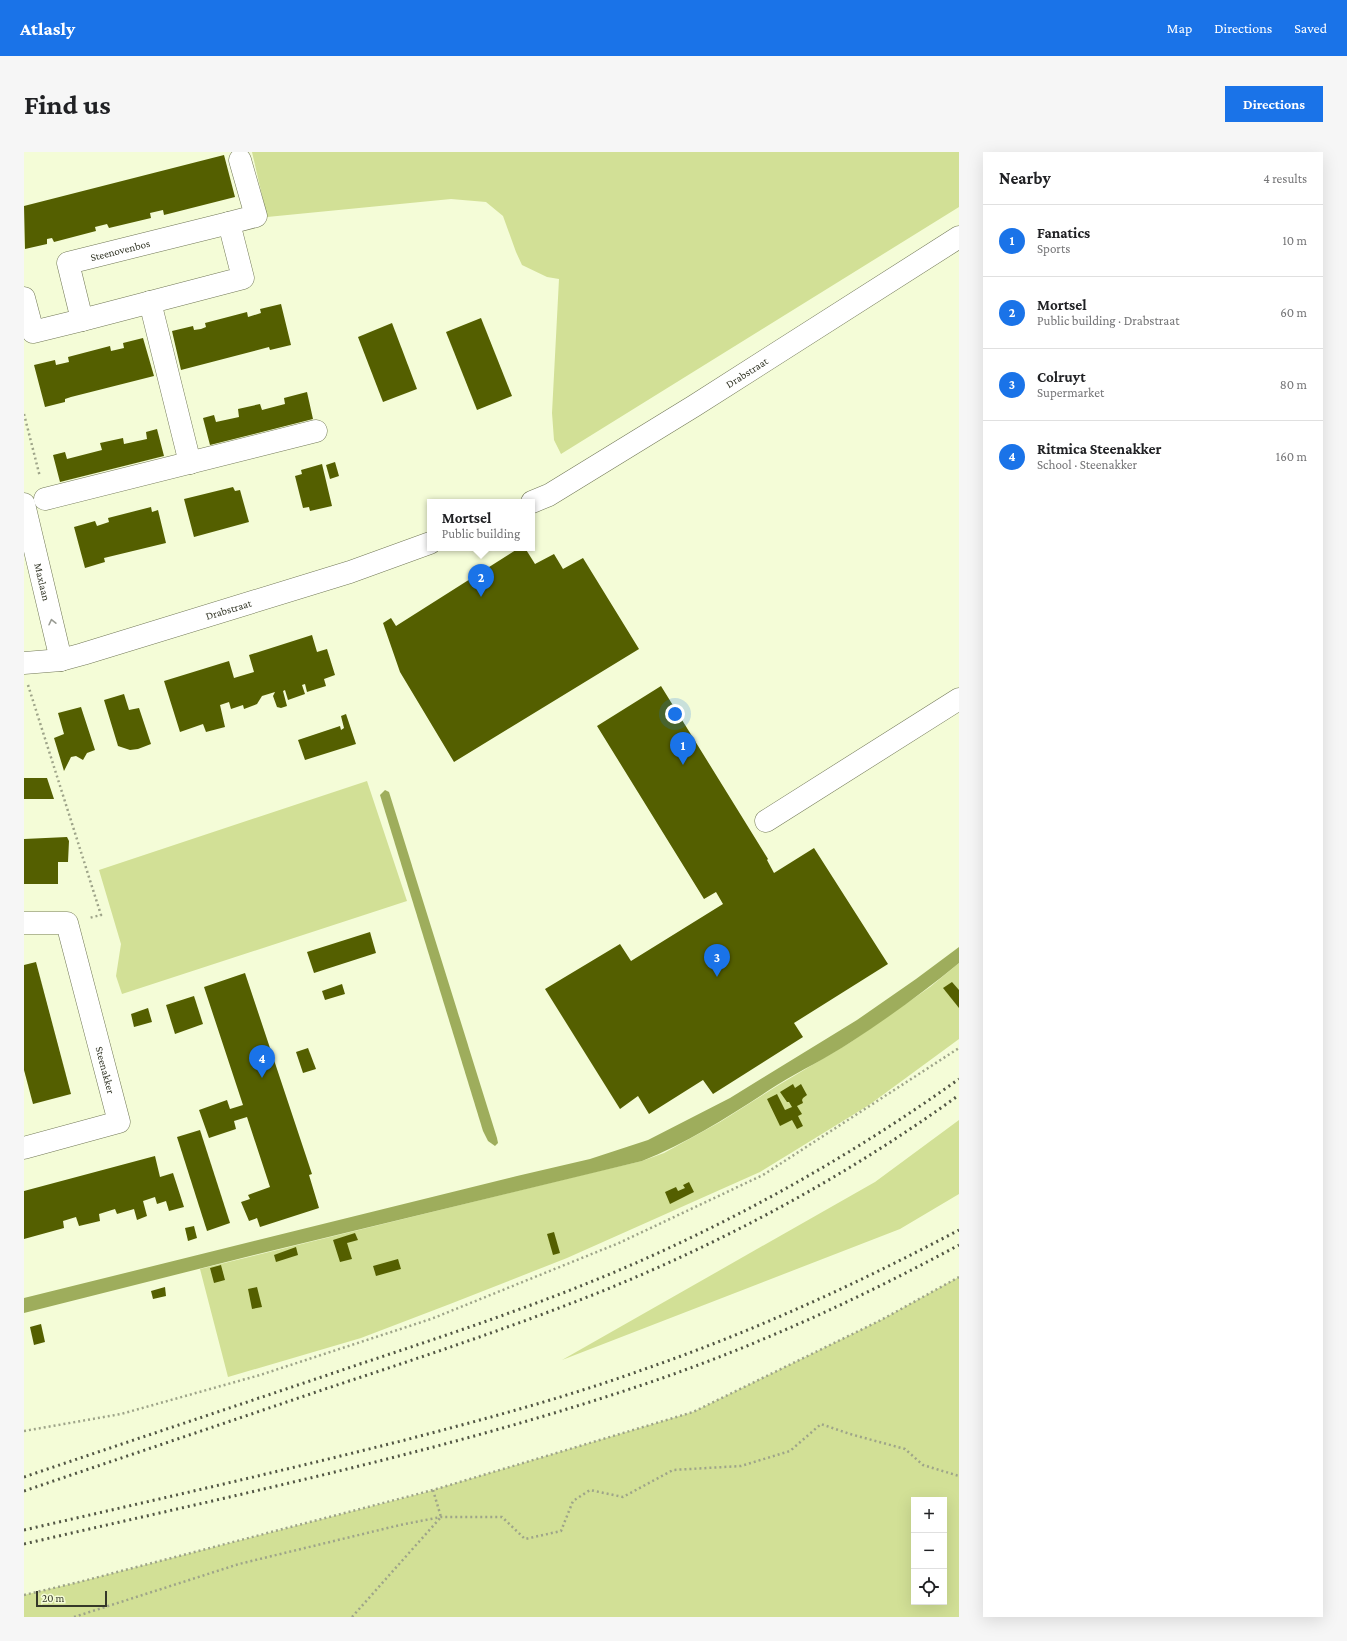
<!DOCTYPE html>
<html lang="en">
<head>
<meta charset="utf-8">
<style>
	body { margin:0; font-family:"Crimson Pro",serif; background:#f6f6f6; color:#202124 }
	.controls { position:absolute; right:12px; bottom:12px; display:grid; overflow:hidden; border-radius:0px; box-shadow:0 4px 16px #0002 }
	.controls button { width:36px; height:36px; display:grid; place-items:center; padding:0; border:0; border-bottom:1px solid #e0e0e0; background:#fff; color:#202124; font:20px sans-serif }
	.scale { position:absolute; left:12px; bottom:10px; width:71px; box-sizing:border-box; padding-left:4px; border:2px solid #353829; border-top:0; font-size:11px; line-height:14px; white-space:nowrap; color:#353829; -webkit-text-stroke:3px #f4fcd7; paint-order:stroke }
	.you { position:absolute; left:651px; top:562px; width:14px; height:14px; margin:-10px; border:3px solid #fff; border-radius:50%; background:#1a73e8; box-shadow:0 0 0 6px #1a73e833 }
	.badge { display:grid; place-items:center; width:26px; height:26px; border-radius:50%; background:#1a73e8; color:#fff; font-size:13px; font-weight:700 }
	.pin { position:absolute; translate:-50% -33px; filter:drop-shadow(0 1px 2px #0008) }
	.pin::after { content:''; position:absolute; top:21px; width:14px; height:12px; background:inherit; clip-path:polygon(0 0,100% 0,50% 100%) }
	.popup { position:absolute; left:403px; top:347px; width:108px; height:52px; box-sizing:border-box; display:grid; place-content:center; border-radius:0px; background:#fff; filter:drop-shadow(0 1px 3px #0005); font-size:13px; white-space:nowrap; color:#757577 }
	.popup b { font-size:15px; color:#202124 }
	.popup::after { content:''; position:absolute; left:50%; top:100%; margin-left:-8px; border:8px solid transparent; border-top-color:#fff }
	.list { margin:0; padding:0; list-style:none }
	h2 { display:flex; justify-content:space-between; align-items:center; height:52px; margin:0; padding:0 16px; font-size:17px }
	h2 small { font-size:13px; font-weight:400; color:#757577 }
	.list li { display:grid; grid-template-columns:26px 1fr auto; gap:12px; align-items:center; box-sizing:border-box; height:72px; padding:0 16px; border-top:1px solid #e0e0e0 }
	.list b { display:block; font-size:15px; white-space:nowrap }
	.list p { margin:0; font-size:13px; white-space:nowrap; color:#757577 }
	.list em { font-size:13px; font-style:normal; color:#757577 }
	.icon { flex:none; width:22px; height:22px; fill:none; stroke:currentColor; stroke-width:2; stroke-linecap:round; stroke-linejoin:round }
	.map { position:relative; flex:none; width:935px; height:1465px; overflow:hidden; border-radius:0px }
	header { display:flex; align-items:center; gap:24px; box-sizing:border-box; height:56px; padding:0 20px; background:#1a73e8; color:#fff }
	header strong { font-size:19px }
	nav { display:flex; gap:22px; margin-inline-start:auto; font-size:14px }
	.intro { display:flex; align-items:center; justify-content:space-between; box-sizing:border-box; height:96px; padding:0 24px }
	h1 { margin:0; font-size:28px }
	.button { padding:10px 18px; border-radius:0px; background:#1a73e8; color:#fff; font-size:14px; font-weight:700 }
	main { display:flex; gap:24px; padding:0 24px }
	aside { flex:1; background:#fff; border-radius:0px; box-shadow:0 4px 16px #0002 }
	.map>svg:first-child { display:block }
</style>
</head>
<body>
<header>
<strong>Atlasly</strong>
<nav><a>Map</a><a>Directions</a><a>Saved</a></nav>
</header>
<div class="intro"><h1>Find us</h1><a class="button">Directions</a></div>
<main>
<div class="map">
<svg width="935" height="1465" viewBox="0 0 935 1465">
	<rect width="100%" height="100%" fill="#f4fcd7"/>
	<g fill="#d2e096" fill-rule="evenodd">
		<path d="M228 0H935V55L537 302 530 288 528 261 535 127 523 125 498 113 492 100 479 64 462 50 427 47 243 65Z"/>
		<path d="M343 629 383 749 98 842 92 824 97 792 75 718Z"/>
		<path d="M935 811V887L845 953 736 1020 543 1106 426 1152 337 1186 204 1225 176 1117 571 1020 618 1009 640 1001 696 970 753 934 827 890 906 835Z"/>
		<path d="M935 968V1042L876 1077 538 1208 851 1030Z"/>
		<path d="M935 1125V1465H0V1443L55 1430 399 1341 669 1260 857 1168ZM890 1348H920V1450H890Z"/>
	</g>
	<g fill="#9ead5c">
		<path d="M361 638 365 640 473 986 474 991 471 994 464 989 459 979 356 643Z"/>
		<path d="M935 795V811C901 839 864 866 827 890 803 906 777 918 753 933 710 961 666 990 618 1009L218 1106 0 1161V1146L493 1024 566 1007 624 988 706 946 833 868 892 827Z"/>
	</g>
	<g fill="#545f00">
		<path d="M200 3 211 45 140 63 139 58 126 61 127 66 85 76 83 72 71 75 72 79 30 90 28 86 23 87V92L1 97 0 54Z"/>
		<path d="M257 152 267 193 246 198 245 195 157 218 148 179 169 174 170 178 177 177 182 175 181 171 223 160 224 165 237 161 236 157Z"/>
		<path d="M457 166 488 244 453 258 422 180Z"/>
		<path d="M368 171 393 237 359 250 334 185Z"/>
		<path d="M119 186 130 224 47 245 41 247V250L21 255 10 213 31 208 32 213 45 210 44 205 86 194 87 199 100 196 99 191Z"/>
		<path d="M283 240 289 267 186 293 179 266 190 263 192 270 215 265 214 257 236 252 238 258 261 252 260 246Z"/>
		<path d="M133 277 140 304 36 330 29 303 41 300 43 307 78 298 76 291 99 286 100 292 123 287 122 280Z"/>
		<path d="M311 310 315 324 306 327 302 313Z"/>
		<path d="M298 312 308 354 286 359 285 355 279 356 271 324 278 322 277 318Z"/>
		<path d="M209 335 211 339 216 338 225 370 170 385 160 347Z"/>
		<path d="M127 355 128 360 134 358 142 391 80 406 81 410 61 416 50 375 71 369 73 374 85 370 84 366Z"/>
		<path d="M495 396H501L511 412 530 402 539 417 559 406 615 497 430 610 376 520 359 471 367 466 372 474Z"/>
		<path d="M288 483 293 500 303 497 311 523 300 527 302 534 283 540 281 532 278 533 281 542 264 548 261 538 259 539 263 554 257 556 253 555 249 544 251 540 238 544 233 552 220 557 219 553 207 557 205 550 196 553 201 575 182 580 179 572 156 580 140 529 205 509 210 526 230 520 225 503Z"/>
		<path d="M637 534 744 707 743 708 750 721 790 696 864 812 770 871 779 885 689 942 679 928 625 962 614 944 596 957 521 837 596 792 607 809 699 752 692 740 680 747 573 574Z"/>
		<path d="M100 542 105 558 115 556 127 592 114 597 106 598 94 594 80 548Z"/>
		<path d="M57 555 71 598 63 601 59 608 52 604 47 605 40 619 30 586 40 582 34 561Z"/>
		<path d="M322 562 332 592 281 608 274 588 316 574 317 578 320 576 317 564Z"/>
		<path d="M0 626H23L30 647H0Z"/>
		<path d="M43 685 45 689 44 710H34V732H0V687Z"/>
		<path d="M346 780 352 801 290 821 283 800Z"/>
		<path d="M12 810 47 942 9 952 0 918V813Z"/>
		<path d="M221 821 288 1022 285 1023 295 1056 236 1075 233 1066 225 1069 217 1050 226 1047 224 1043 246 1035 223 965 210 969 212 977 185 986 175 958 203 948 206 957 219 953 180 835Z"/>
		<path d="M928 830 935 838V856L919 836Z"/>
		<path d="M318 832 321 842 301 848 298 839Z"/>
		<path d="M170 844 179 872 151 882 142 853Z"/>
		<path d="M124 856 128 870 110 875 107 862Z"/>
		<path d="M284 896 292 917 279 921 272 900Z"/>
		<path d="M769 932 771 936 777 932 783 943 779 946 778 948 779 951 773 954 778 962 774 964 779 974 773 977 768 968 756 974 743 947 753 942 761 958 768 955 765 950H763L756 940Z"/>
		<path d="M176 978 206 1071 183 1079 153 985Z"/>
		<path d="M131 1004 136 1025 149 1021 160 1055 145 1059 142 1049 133 1052 131 1045 119 1049 123 1064 113 1068 110 1057 93 1062 91 1057 75 1062 76 1069 55 1074 52 1065 39 1069 40 1076 0 1087V1039Z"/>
		<path d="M665 1030 670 1040 646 1052 641 1040 652 1035 654 1039 661 1036 659 1033Z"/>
		<path d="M170 1074 173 1086 164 1089 161 1076Z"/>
		<path d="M530 1080 536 1101 529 1103 523 1082Z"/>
		<path d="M331 1081 334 1088 323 1091 328 1107 316 1110 309 1088Z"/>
		<path d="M272 1095 274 1103 252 1110 250 1103Z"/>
		<path d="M374 1107 377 1117 352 1124 349 1114Z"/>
		<path d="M197 1113 201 1128 190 1131 186 1116Z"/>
		<path d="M141 1135 142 1144 129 1147 127 1139Z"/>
		<path d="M233 1135 238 1155 228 1157 224 1137Z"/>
		<path d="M17 1172 21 1190 10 1193 6 1175Z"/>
	</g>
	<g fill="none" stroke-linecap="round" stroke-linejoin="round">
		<defs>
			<g id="minor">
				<path id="s1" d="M0 146 9 180 58 168 44 111 205 71"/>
				<path d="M126 150 166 311"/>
				<path d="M58 168 219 126 205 71 232 64 216 8"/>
				<path d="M21 347 292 279"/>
				<path id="s2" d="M508 350 525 343 670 254 935 85"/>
				<path id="s3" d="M0 352 37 508"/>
				<path id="s4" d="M0 511 37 508 59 502 326 420 406 391"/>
				<path d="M742 669 935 547"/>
				<path id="s5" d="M0 771H43L95 970 0 996"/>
			</g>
		</defs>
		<use href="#minor" stroke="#727857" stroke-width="23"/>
		<g stroke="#9ea489" stroke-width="2.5" stroke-dasharray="2 3" stroke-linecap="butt">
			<path d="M0 262 16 325"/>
			<path d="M4 533 77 763 65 766"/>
			<path d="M0 1279 97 1262 236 1223 407 1167 595 1091 739 1023 935 896"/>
			<path d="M0 1443 55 1430 409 1338"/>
			<path d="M50 1465 215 1412 376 1373 417 1365H478L501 1387 537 1379 549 1349 566 1338 599 1345 649 1318 717 1314 766 1299 797 1272 826 1282 881 1297 899 1313 935 1324"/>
			<path d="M328 1465 417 1365 409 1338 669 1260 857 1168 935 1125"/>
		</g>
		<use href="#minor" stroke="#fff" stroke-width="22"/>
		<g stroke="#525644" stroke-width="3" stroke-dasharray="2 4" stroke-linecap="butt">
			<path d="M0 1325C112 1287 224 1250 336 1212 441 1177 547 1142 647 1095 748 1048 844 992 935 927"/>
			<path d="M0 1339C100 1305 201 1271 301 1237 395 1206 489 1175 581 1138 706 1087 826 1022 935 943"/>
			<path d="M0 1378C127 1349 254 1320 381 1288 461 1267 540 1246 618 1218 728 1180 833 1132 935 1078"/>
			<path d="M0 1392C207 1344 416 1301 618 1233 728 1196 833 1148 935 1093"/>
		</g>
	</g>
	<defs><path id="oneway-chevron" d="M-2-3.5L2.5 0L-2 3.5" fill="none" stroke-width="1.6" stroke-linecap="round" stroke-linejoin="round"/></defs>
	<use stroke="#9a9c94" href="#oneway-chevron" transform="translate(28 470) rotate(-103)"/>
	<g text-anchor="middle" stroke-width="4" stroke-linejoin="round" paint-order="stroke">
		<g font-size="11" fill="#353829" stroke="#f4fcd7">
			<text dy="4" stroke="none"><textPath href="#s1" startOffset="198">Steenovenbos</textPath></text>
			<text dy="4" stroke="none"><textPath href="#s2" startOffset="251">Drabstraat</textPath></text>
			<text dy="4" stroke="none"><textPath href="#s3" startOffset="80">Maxlaan</textPath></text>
			<text dy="4" stroke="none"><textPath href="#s4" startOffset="212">Drabstraat</textPath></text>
			<text dy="4" stroke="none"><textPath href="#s5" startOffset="195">Steenakker</textPath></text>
		</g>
	</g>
</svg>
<div class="controls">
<button>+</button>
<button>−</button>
<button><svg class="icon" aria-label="locate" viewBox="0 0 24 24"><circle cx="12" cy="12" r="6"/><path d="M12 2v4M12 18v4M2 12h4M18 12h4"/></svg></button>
</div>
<div class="scale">20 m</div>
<div class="you"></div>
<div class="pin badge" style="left:659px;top:613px">1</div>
<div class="pin badge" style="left:457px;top:445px">2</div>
<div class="popup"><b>Mortsel</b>Public building</div>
<div class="pin badge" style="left:693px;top:825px">3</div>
<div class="pin badge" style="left:238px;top:926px">4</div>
</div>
<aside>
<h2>Nearby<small>4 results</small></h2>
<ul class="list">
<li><span class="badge">1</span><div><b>Fanatics</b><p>Sports</p></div><em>10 m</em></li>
<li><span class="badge">2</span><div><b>Mortsel</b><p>Public building · Drabstraat</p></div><em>60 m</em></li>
<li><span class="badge">3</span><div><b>Colruyt</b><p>Supermarket</p></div><em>80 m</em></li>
<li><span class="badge">4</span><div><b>Ritmica Steenakker</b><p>School · Steenakker</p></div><em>160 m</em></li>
</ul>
</aside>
</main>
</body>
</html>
